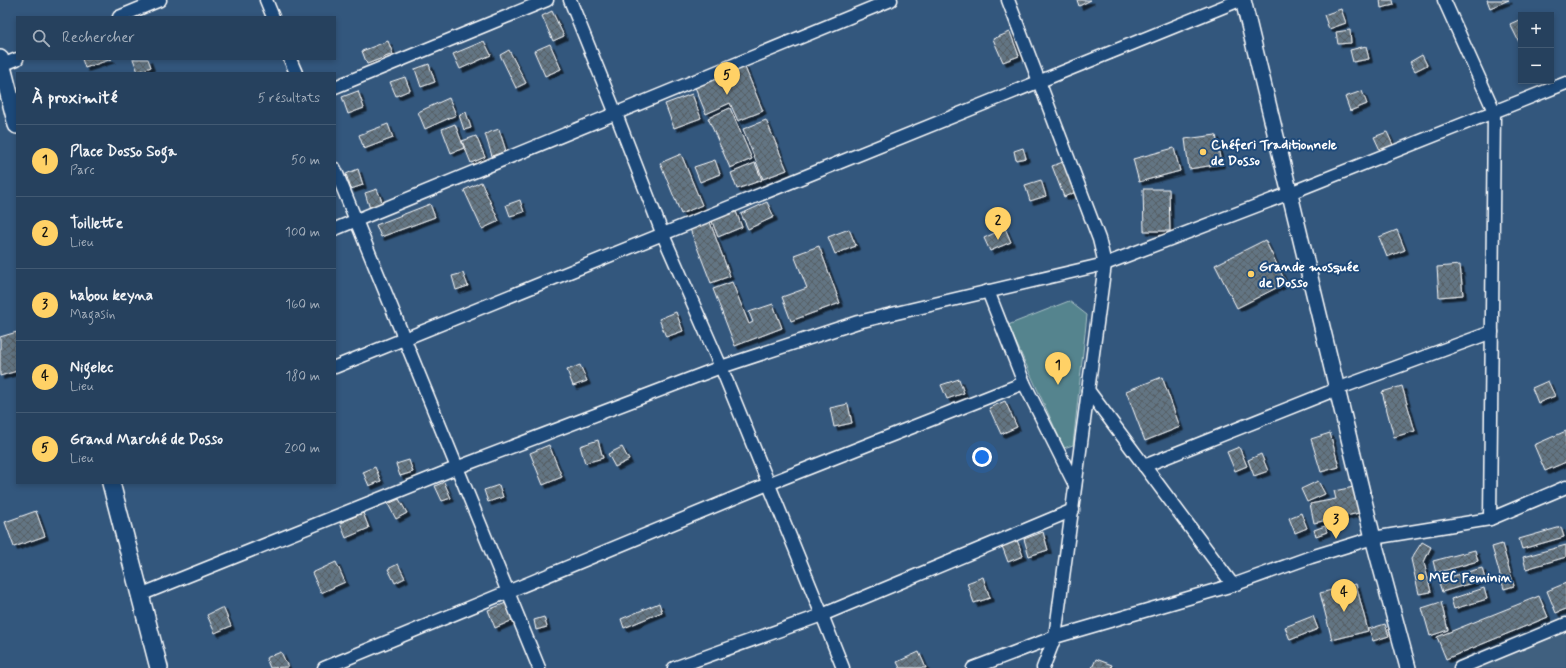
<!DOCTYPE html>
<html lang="fr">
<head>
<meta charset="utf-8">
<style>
	body { margin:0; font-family:Mynerve,sans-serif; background:#2e4864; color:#f1f3f6 }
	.controls { position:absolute; right:12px; top:12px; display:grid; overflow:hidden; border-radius:0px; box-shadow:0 2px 6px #0003 }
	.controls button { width:36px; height:36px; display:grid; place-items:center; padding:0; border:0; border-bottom:1px solid #425a73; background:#26415e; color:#f1f3f6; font:20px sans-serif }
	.you { position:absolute; left:982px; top:457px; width:14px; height:14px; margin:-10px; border:3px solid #fff; border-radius:50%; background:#1a73e8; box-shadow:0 0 0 6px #1a73e833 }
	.badge { display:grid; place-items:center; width:26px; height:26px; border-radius:50%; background:#ffd166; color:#111; font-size:13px; font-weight:700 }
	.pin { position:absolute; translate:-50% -33px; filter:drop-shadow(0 1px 2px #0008) }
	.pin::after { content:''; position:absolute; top:21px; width:14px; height:12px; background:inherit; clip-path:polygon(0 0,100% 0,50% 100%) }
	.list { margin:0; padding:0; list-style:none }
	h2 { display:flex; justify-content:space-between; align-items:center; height:52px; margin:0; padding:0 16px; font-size:17px }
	h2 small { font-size:13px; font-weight:400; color:#a4afbc }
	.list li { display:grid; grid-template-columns:26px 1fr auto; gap:12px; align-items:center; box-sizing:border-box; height:72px; padding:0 16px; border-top:1px solid #425a73 }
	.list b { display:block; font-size:15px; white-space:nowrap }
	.list p { margin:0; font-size:13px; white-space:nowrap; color:#a4afbc }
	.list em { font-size:13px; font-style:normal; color:#a4afbc }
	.icon { flex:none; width:22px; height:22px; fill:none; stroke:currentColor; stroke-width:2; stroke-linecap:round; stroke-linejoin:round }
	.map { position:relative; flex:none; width:1566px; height:668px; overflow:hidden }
	.search { position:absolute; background:#26415e; box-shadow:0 2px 6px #0003; left:16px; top:16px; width:320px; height:44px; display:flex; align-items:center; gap:10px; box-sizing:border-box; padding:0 14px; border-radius:0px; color:#a4afbc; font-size:15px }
	.panel { position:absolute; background:#26415e; box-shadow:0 2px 6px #0003; left:16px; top:72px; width:320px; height:412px; border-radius:0px }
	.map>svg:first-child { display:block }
</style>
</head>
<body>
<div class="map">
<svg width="1566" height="668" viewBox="0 0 1566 668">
	<defs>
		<pattern id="building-cross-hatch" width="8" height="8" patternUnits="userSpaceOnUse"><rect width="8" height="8" fill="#637483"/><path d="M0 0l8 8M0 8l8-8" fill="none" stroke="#565e65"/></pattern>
		<filter id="shadow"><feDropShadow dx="3.5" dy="3.5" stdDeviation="0" flood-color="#0009"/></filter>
	</defs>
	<rect width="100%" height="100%" fill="#33577d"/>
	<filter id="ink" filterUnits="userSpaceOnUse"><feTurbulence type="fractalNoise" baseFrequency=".025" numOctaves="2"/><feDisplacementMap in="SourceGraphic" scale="8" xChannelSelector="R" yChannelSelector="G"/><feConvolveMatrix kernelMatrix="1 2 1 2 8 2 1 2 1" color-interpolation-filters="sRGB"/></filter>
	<g filter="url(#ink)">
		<path fill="#41607f" d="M1566 630V668H1480V666Z"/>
		<path fill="#54848e" stroke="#aac2c6" d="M1069 301 1087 315 1073 445 1064 448 1008 325Z"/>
		<g fill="url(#building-cross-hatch)" stroke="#fff" filter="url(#shadow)">
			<path d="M1077 0H1091L1079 6Z"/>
			<path d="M1380 0H1393L1394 5 1381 8Z"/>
			<path d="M1487 0H1509L1490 8Z"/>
			<path d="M1341 9 1346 23 1329 29 1324 15Z"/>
			<path d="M552 11 564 36 553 41 542 16Z"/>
			<path d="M1521 19V41L1519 42 1510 24Z"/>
			<path d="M1350 30 1351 43 1338 44 1336 32Z"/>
			<path d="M1010 32 1019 56 1003 62 993 39Z"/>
			<path d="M388 41 393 54 367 64 362 51Z"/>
			<path d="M484 41 491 55 460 69 453 54Z"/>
			<path d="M550 44 561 69 545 76 534 51Z"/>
			<path d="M1366 46 1369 59 1353 62 1350 50Z"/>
			<path d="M509 50 526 83 516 88 500 55Z"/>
			<path d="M1422 55 1427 65 1415 71 1410 62Z"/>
			<path d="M82 59H112L85 68Z"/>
			<path d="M133 59H148L151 67 138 72Z"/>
			<path d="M429 64 435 82 421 87 415 69Z"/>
			<path d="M744 65 763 111 738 121 730 103 706 114 695 87Z"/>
			<path d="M405 77 410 90 396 96 390 82Z"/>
			<path d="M358 91 364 108 348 114 342 97Z"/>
			<path d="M1362 91 1367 104 1350 111 1345 97Z"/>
			<path d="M692 94 701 118 674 128 665 104Z"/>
			<path d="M449 98 456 115 425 129 418 112Z"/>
			<path d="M730 108 752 159 730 168 708 118Z"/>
			<path d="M466 112 471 128 464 130 459 115Z"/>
			<path d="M766 120 787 170 763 179 743 129Z"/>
			<path d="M388 124 393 138 364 149 359 135Z"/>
			<path d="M455 124 464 148 451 153 442 129Z"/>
			<path d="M499 129 506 151 492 156 485 134Z"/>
			<path d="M1387 132 1393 145 1380 150 1374 137Z"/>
			<path d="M1216 135 1221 164 1189 169 1185 139Z"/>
			<path d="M476 136 485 157 471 163 462 141Z"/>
			<path d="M1023 148 1026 158 1016 160 1014 151Z"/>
			<path d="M1174 148 1180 171 1139 182 1133 159Z"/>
			<path d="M681 154 702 205 681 214 660 163Z"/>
			<path d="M715 160 720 174 700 182 694 167Z"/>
			<path d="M1066 161 1078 191 1064 197 1052 166Z"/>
			<path d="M755 163 762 180 737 189 731 173Z"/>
			<path d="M358 169 363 185 351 189 346 174Z"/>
			<path d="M1041 180 1046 196 1030 201 1025 185Z"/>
			<path d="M481 182 499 221 482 229 464 190Z"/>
			<path d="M377 189 383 204 370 209 365 193Z"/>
			<path d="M1143 189H1169L1170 231H1144Z"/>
			<path d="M520 200 524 212 510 216 506 205Z"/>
			<path d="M767 202 774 217 748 229 741 214Z"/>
			<path d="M430 204 435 217 381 237 376 225Z"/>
			<path d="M735 209 742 227 718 237 711 219Z"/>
			<path d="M708 217 730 276 711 283 688 224Z"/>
			<path d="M1005 228 1011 242 990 251 984 238Z"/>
			<path d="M849 229 856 246 835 254 828 237Z"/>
			<path d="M1397 230 1405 250 1387 257 1379 237Z"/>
			<path d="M1265 240 1286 283 1237 308 1215 265Z"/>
			<path d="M819 246 840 303 791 321 782 297 807 288 794 255Z"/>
			<path d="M1460 265 1463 295 1439 297 1437 267Z"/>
			<path d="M463 273 468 286 456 290 452 276Z"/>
			<path d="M732 282 749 324 753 322 749 312 773 304 782 328 735 346 713 289Z"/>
			<path d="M676 312 683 331 666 337 659 319Z"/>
			<path d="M17 332V371L0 376V337Z"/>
			<path d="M580 365 587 381 573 386 567 370Z"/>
			<path d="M1162 377 1180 427 1145 441 1126 391Z"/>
			<path d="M959 379 964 393 947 399 941 385Z"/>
			<path d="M1548 381 1555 396 1538 403 1532 388Z"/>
			<path d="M1402 386 1415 431 1394 437 1382 392Z"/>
			<path d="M1005 401 1017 427 1001 434 989 408Z"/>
			<path d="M848 404 852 423 834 427 830 408Z"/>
			<path d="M1566 431V462L1545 471 1534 445Z"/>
			<path d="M1330 433 1339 467 1321 472 1311 439Z"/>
			<path d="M598 440 603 458 585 463 580 446Z"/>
			<path d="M549 445 562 477 543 485 530 453Z"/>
			<path d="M622 447 629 460 615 467 608 454Z"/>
			<path d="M1239 447 1247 466 1235 471 1227 452Z"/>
			<path d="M1261 454 1268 471 1254 476 1248 460Z"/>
			<path d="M409 460 413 472 400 476 396 464Z"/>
			<path d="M375 467 381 481 369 486 363 472Z"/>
			<path d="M1318 481 1325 494 1307 502 1301 489Z"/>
			<path d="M444 482 451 498 442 501 435 486Z"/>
			<path d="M499 485 503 497 488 502 484 490Z"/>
			<path d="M1354 487 1359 513 1314 523 1310 504 1336 499 1334 491Z"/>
			<path d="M399 499 407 513 396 519 388 504Z"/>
			<path d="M36 511 45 536 14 547 5 522Z"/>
			<path d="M363 513 369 528 346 538 340 523Z"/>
			<path d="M1301 513 1307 528 1295 533 1289 518Z"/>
			<path d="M1325 526 1327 532 1316 536 1314 530Z"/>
			<path d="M1561 527 1564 537 1522 549 1519 539Z"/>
			<path d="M1043 532 1048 550 1029 556 1024 539Z"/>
			<path d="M1017 540 1023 556 1008 562 1002 546Z"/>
			<path d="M1422 542 1431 547 1424 562 1431 592 1419 594 1411 559Z"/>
			<path d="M1502 544 1514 586 1504 589 1492 547Z"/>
			<path d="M1566 545V557L1526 569 1523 557Z"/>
			<path d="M1475 550 1478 561 1436 573 1433 561Z"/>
			<path d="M336 562 345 582 321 593 312 573Z"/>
			<path d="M398 564 405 578 395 583 388 569Z"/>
			<path d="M1482 568 1485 579 1442 592 1438 580Z"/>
			<path d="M983 577 990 598 974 603 967 583Z"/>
			<path d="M1566 583V609L1556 613 1547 591Z"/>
			<path d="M1356 584 1368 631 1332 640 1320 593Z"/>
			<path d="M1484 588 1487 599 1454 609 1451 599Z"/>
			<path d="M1539 596 1548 617 1446 659 1437 637Z"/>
			<path d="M1441 602 1448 630 1430 636 1422 608Z"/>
			<path d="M506 603 513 620 495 628 488 610Z"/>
			<path d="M659 603 662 612 624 628 621 619Z"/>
			<path d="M223 607 231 626 215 633 207 615Z"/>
			<path d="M1313 616 1318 629 1290 640 1285 627Z"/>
			<path d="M544 617 547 627 536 630 534 620Z"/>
			<path d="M1385 624 1389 636 1373 641 1369 629Z"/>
			<path d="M281 652 288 667 270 668 266 658Z"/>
			<path d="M919 652 926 668H900L897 662Z"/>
			<path d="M1096 659 1112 665 1111 668H1092Z"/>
		</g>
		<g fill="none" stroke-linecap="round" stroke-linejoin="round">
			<defs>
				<g id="minor">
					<path d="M266 0 273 17"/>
					<path d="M570 0 616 114 663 235 721 367 822 615 843 668"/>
					<path d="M1008 0 1099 239 1105 264 1055 637 1043 668"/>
					<path d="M1444 0 1494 111 1490 519"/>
					<path d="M119 17 160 0"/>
					<path d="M290 59 296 73"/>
					<path d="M2 65 17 59"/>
					<path d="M335 87 547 0"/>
					<path d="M335 169 539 668"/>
					<path d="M335 229 891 0"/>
					<path d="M988 291 1024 383 1075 485"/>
					<path d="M335 367 1240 0"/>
					<path d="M1088 390 1233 585"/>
					<path d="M1144 466 1337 389 1492 332"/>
					<path d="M140 595 456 468 721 367 858 322 1105 264 1290 193 1566 83"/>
					<path d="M324 668 768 484 1024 383"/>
					<path d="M674 668 822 615 1073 510"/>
					<path d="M973 668 1055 637 1233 585 1311 557 1373 538 1490 519 1566 487"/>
					<path d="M1460 668 1566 624"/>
				</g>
				<path id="tertiary" d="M1243 0 1373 538 1408 668"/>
				<g id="secondary">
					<path d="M0 59 17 125"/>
					<path d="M111 483 159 668"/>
				</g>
			</defs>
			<use href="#minor" stroke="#fff" stroke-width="15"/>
			<use href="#tertiary" stroke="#fff" stroke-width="18"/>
			<use href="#secondary" stroke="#fff" stroke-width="20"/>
			<use href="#minor" stroke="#1f4a7a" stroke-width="12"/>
			<use href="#tertiary" stroke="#1f4a7a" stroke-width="15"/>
			<use href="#secondary" stroke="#1f4a7a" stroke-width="17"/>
		</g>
	</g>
	<g fill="#ffd166" stroke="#1f4a7a" stroke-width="1.5">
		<circle cx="1203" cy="152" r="4"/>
		<circle cx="1251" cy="274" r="4"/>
		<circle cx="1421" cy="577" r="4"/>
	</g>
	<g text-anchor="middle" stroke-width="4" stroke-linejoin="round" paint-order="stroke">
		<g font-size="14" font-weight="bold" fill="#fff" stroke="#1f4a7a" text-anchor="start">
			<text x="1211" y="149">Chéferi Traditionnele<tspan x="1211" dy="16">de Dosso</tspan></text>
			<text x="1259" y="271">Grande mosquée<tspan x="1259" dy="16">de Dosso</tspan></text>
			<text x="1429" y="582">MEC Feminin</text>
		</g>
	</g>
</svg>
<div class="controls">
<button>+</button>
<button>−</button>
</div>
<div class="you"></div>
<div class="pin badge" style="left:1058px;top:385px">1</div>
<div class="pin badge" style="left:998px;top:240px">2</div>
<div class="pin badge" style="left:1336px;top:539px">3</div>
<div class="pin badge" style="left:1344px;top:612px">4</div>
<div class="pin badge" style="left:727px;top:95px">5</div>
<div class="search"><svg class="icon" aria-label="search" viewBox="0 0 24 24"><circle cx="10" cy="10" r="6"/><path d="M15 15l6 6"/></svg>Rechercher</div>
<section class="panel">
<h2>À proximité<small>5 résultats</small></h2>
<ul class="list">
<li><span class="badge">1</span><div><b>Place Dosso Soga</b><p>Parc</p></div><em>50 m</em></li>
<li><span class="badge">2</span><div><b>Toillette</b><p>Lieu</p></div><em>100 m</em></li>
<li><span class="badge">3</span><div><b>habou keyna</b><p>Magasin</p></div><em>160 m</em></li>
<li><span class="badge">4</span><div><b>Nigelec</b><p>Lieu</p></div><em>180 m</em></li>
<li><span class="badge">5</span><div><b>Grand Marché de Dosso</b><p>Lieu</p></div><em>200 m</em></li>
</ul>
</section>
</div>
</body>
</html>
